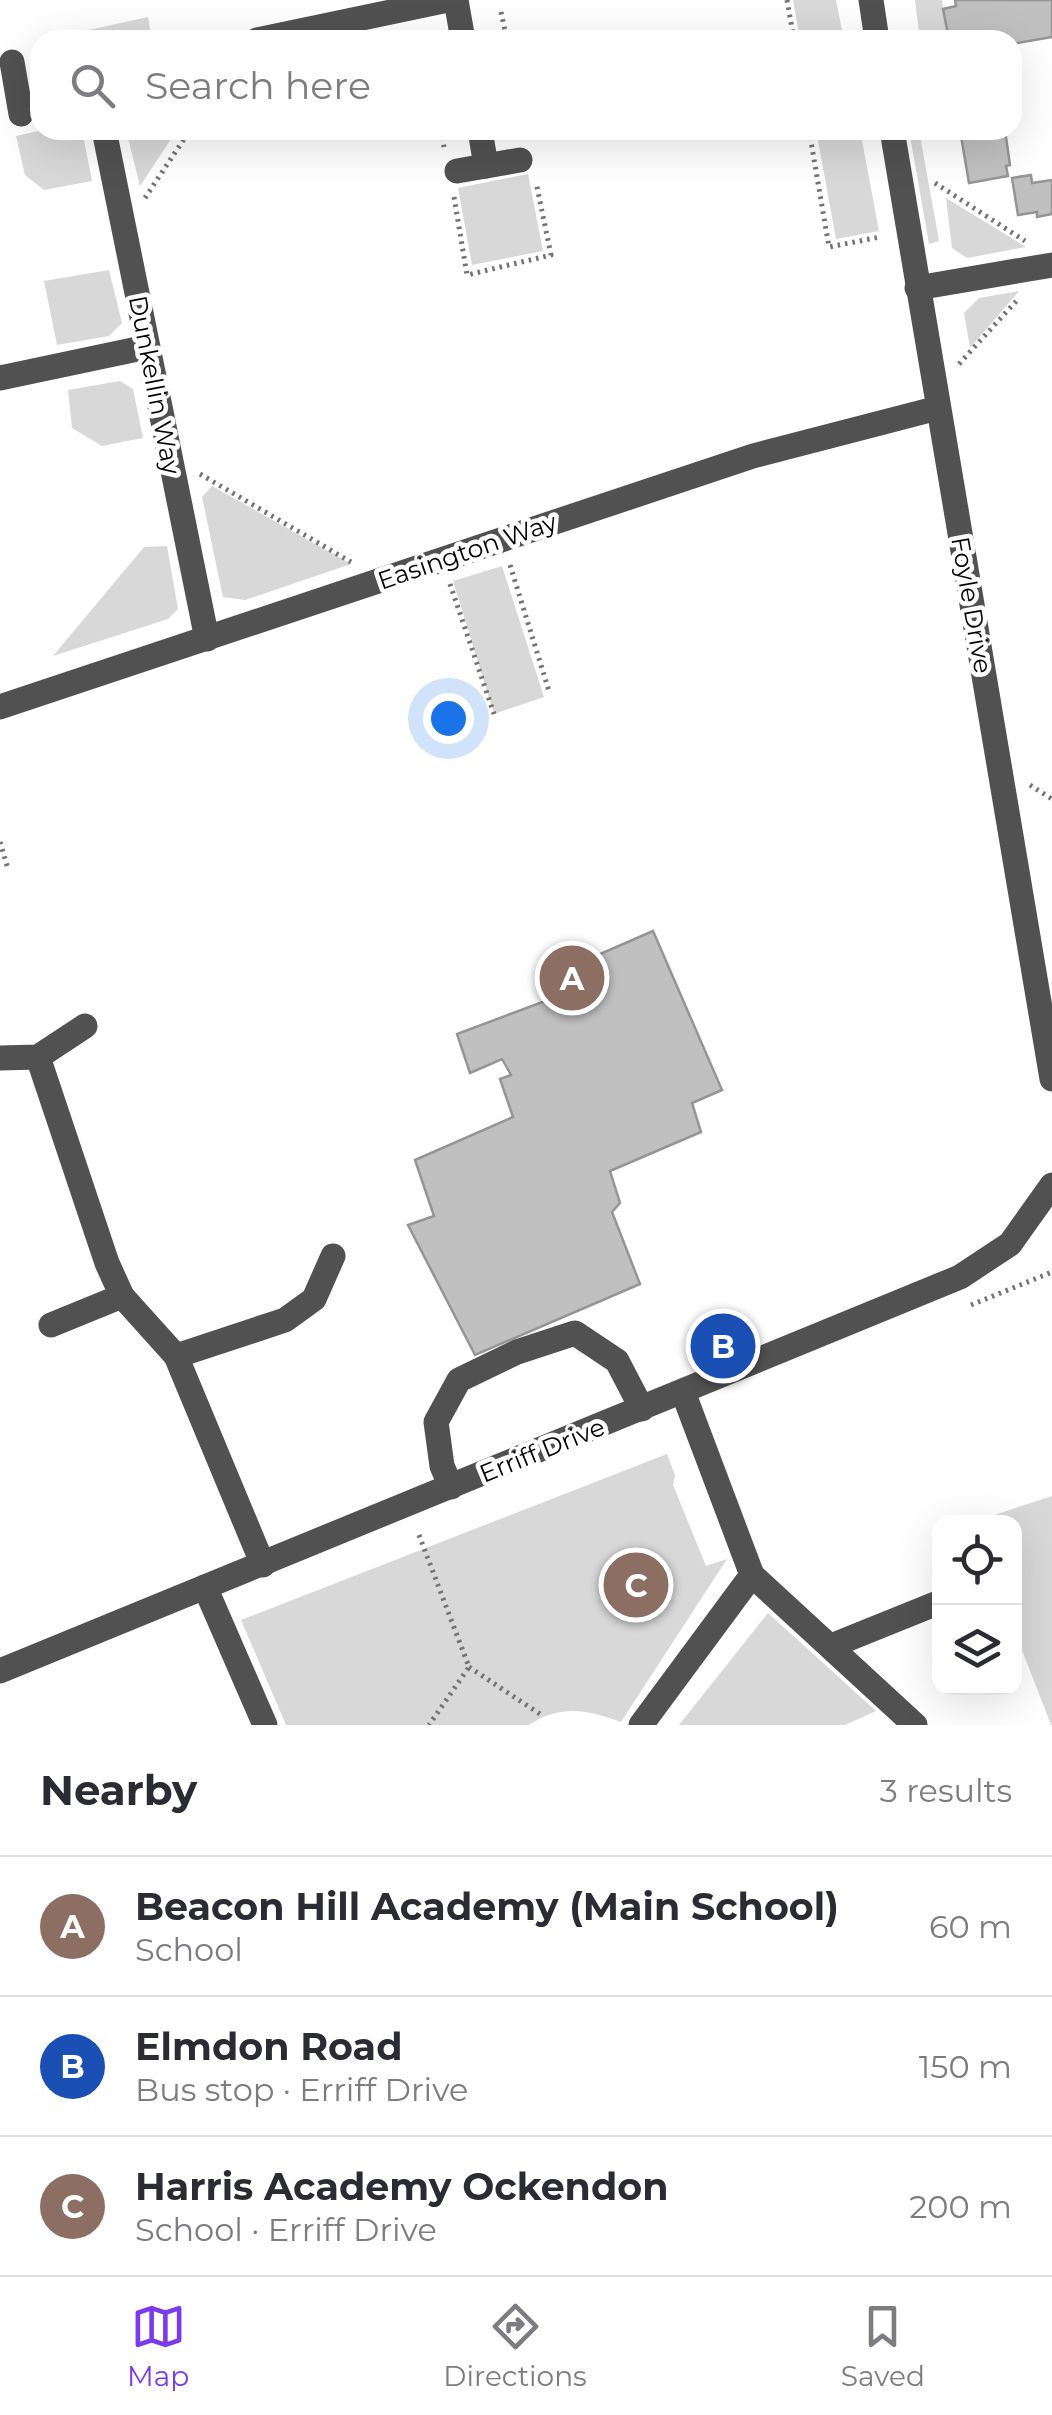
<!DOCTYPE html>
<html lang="en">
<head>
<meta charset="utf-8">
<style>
	body { margin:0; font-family:Montserrat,sans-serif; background:#f7f7f7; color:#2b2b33 }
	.controls { position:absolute; right:30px; bottom:30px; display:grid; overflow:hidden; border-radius:20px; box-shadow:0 10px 40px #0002 }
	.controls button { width:90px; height:90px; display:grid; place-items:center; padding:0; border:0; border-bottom:2px solid #e1e1e2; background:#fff; color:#2b2b33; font:50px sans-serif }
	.you { position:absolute; left:448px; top:718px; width:35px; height:35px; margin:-25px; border:8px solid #fff; border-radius:50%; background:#1a73e8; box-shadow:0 0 0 15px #1a73e833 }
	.badge { display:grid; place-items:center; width:65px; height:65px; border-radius:50%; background:#7c3aed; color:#fff; font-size:32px; font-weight:700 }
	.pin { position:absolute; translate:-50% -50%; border:5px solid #fff; box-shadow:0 2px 10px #0006 }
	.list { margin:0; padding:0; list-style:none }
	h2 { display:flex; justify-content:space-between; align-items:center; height:130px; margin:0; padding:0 40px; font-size:42px }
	h2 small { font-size:32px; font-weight:400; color:#7c7c81 }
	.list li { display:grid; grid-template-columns:65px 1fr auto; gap:30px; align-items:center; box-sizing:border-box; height:140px; padding:0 40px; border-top:2px solid #e1e1e2 }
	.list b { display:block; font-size:38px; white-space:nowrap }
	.list p { margin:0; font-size:32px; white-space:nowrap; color:#7c7c81 }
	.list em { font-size:32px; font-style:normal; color:#7c7c81 }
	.icon { flex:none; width:55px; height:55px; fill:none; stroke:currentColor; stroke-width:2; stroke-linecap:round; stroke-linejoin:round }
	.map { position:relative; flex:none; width:1052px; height:1725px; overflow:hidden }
	.search { position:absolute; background:#fff; box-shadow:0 10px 40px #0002; left:30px; right:30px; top:30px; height:110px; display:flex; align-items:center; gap:25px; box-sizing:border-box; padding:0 35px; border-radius:30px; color:#7c7c81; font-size:38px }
	.sheet { height:550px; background:#fff }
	nav { display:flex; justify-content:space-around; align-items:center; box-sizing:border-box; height:140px; border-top:2px solid #e1e1e2; background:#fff; font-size:28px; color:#7c7c81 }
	nav a { display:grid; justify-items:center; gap:5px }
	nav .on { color:#7c3aed }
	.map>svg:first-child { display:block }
</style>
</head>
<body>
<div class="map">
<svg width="1052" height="1725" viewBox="0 0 1052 1725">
	<rect width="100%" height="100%" fill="#fff"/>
	<g fill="#d8d8d8">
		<path d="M793 0H836L844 40H800Z"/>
		<path d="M915 0H942L947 40H920Z"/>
		<path d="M148 17 152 40H43Z"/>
		<path d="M40 99V130H82L92 181 44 190 25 175 16 136 38 131 33 105Z"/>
		<path d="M126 130H177L140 186Z"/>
		<path d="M816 130H860L879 231 836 239Z"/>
		<path d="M909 130H919L939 241 929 244Z"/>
		<path d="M528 174 543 251 472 265 458 188Z"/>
		<path d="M946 198 1026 247 967 258 952 248Z"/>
		<path d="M109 270 122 323 109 336 57 345 44 281Z"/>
		<path d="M1019 291 970 348 964 313 979 298Z"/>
		<path d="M120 381 133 389 143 438 102 446 72 428 68 390Z"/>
		<path d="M212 486 351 564 245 600 223 597 202 497Z"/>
		<path d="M167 546 178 609 168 619 53 656 144 547Z"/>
		<path d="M502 566 544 697 494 714 453 581Z"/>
		<path d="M667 1454 675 1475 673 1485 706 1566 727 1559 621 1722C587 1710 561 1704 529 1725H286L241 1620Z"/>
		<path d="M1052 1496V1725H1051L1015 1632 1014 1522H973Z"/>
		<path d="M768 1613 876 1711 845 1725H679Z"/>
	</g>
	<g fill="#c0c0c0" stroke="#959595" stroke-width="2.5">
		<path d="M955 0H1052V37L1012 44V40H949L943 9 956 6Z"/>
		<path d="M960 130H1005L1010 165 1006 166 1008 176 969 183Z"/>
		<path d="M1031 175 1032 183 1052 180V214L1037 217V212L1018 215 1012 178Z"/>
		<path d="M653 931 722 1090 692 1103 701 1132 610 1171 620 1203 612 1212 640 1284 475 1355 408 1225 434 1216 415 1160 513 1117 500 1079 511 1075 502 1059 470 1073 457 1034 548 1000 545 978Z"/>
	</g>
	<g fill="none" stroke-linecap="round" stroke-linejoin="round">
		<g stroke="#737373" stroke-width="5" stroke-dasharray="2.5 5" stroke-linecap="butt">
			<path d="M787 0 794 40"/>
			<path d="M501 12 507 40"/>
			<path d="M441 130 444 147"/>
			<path d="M809 130 829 247 880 237"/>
			<path d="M935 183 1025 241"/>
			<path d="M454 197 467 275 551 255 536 182"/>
			<path d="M145 198 190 130"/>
			<path d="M959 364 1019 298"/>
			<path d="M200 474 351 562"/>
			<path d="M510 565 549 691"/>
			<path d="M450 584 494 714"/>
			<path d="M1030 785 1052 799"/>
			<path d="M0 842 8 869"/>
			<path d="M971 1305 1052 1272"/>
			<path d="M419 1535 469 1667 429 1725"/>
			<path d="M469 1667 543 1716"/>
		</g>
		<g stroke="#515151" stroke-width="25">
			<path d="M456 0 463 40"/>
			<path d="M871 0 877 40"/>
			<path d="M257 40 448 0"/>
			<path d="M12 62 21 114"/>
			<path d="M104 130 207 639"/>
			<path d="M480 130 486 166"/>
			<path d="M892 130 1052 1079"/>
			<path d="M457 171 520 160"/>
			<path d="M917 288 1052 265"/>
			<path d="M0 378 147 347"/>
			<path d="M0 707 753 456 938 408"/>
			<path d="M38 1057 107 1263 122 1296 176 1356 263 1565"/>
			<path d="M0 1058 38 1057 85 1026"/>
			<path d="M51 1325 122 1296"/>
			<path d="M176 1356 285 1320 314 1299 333 1256"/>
			<path d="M451 1487 442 1466 436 1422 459 1380 517 1352 575 1333 617 1361 642 1409"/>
			<path d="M752 1575 915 1725"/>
			<path d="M205 1587 265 1725"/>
			<path d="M831 1646 940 1602"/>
			<path d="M0 1671 960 1277 1010 1244 1052 1185"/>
			<path d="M641 1725 752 1575 683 1392"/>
		</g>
	</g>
	<g text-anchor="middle" stroke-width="9" stroke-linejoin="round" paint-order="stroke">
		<g font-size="25" fill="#000" stroke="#fff">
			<text transform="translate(155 385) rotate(79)" y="9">Dunkellin Way</text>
			<text transform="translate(467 551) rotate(-19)" y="9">Easington Way</text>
			<text transform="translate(972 605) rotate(80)" y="9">Foyle Drive</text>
			<text transform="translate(542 1450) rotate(-22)" y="9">Erriff Drive</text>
		</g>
	</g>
</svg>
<div class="controls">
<button><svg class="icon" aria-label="locate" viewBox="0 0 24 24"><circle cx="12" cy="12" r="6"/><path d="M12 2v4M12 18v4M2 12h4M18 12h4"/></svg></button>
<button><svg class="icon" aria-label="layers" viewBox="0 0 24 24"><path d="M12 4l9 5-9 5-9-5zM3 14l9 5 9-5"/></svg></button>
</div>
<div class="you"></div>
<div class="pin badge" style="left:572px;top:978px;background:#8d6e63">A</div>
<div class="pin badge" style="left:723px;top:1346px;background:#1a4fb4">B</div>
<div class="pin badge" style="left:636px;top:1585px;background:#8d6e63">C</div>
<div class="search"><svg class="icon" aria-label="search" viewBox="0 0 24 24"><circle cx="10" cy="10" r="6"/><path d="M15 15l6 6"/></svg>Search here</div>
</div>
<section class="sheet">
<h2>Nearby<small>3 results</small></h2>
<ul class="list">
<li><span class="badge" style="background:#8d6e63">A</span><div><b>Beacon Hill Academy (Main School)</b><p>School</p></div><em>60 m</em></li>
<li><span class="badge" style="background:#1a4fb4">B</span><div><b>Elmdon Road</b><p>Bus stop · Erriff Drive</p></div><em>150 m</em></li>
<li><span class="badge" style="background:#8d6e63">C</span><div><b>Harris Academy Ockendon</b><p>School · Erriff Drive</p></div><em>200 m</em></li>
</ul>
</section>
<nav>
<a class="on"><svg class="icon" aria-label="map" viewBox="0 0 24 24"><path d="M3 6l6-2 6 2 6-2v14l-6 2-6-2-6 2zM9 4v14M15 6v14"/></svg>Map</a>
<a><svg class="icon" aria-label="directions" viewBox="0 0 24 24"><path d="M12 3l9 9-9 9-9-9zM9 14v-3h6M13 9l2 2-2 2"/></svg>Directions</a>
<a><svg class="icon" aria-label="saved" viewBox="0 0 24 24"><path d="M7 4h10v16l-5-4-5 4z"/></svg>Saved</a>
</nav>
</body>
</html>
